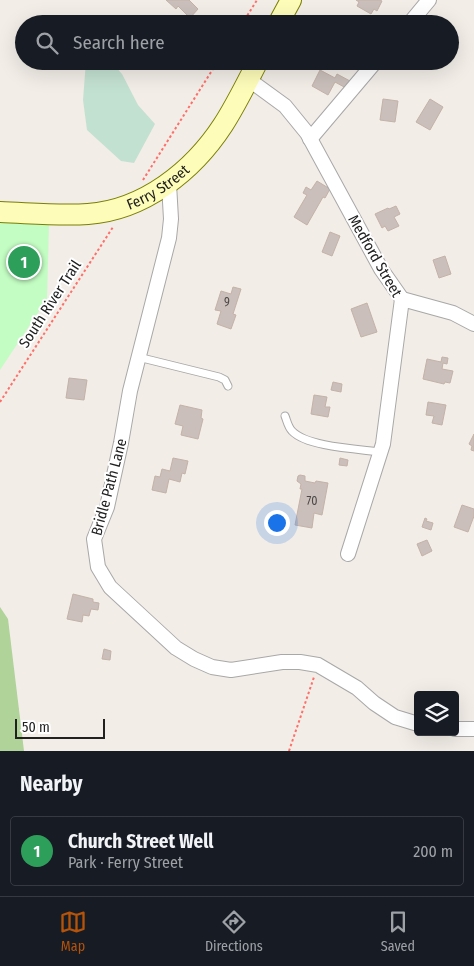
<!DOCTYPE html>
<html lang="en">
<head>
<meta charset="utf-8">
<style>
	body { margin:0; font-family:"Fira Sans Condensed",sans-serif; background:#242831; color:#f1f3f6 }
	.controls { position:absolute; right:15px; bottom:15px; display:grid; overflow:hidden; border-radius:5px; box-shadow:0 5px 20px #0002 }
	.controls button { width:45px; height:45px; display:grid; place-items:center; padding:0; border:0; border-bottom:1px solid #363941; background:#171b24; color:#f1f3f6; font:25px sans-serif }
	.scale { position:absolute; left:15px; bottom:12px; width:90px; box-sizing:border-box; padding-left:5px; border:2px solid #212121; border-top:0; font-size:14px; line-height:18px; white-space:nowrap; color:#212121; -webkit-text-stroke:4px #fff; paint-order:stroke }
	.you { position:absolute; left:276px; top:522px; width:18px; height:18px; margin:-12px; border:4px solid #fff; border-radius:50%; background:#1a73e8; box-shadow:0 0 0 8px #1a73e833 }
	.badge { display:grid; place-items:center; width:32px; height:32px; border-radius:50%; background:#b45309; color:#fff; font-size:16px; font-weight:700 }
	.pin { position:absolute; translate:-50% -50%; border:2px solid #fff; box-shadow:0 1px 5px #0006 }
	.list { margin:0; padding:0; list-style:none }
	h2 { display:flex; justify-content:space-between; align-items:center; height:65px; margin:0; padding:0 20px; font-size:21px }
	h2 small { font-size:16px; font-weight:400; color:#9ea1a6 }
	.list li { display:grid; grid-template-columns:32px 1fr auto; gap:15px; align-items:center; box-sizing:border-box; height:70px; margin:0 10px 10px; padding:0 10px; border:1px solid #363941; border-radius:5px }
	.list b { display:block; font-size:19px; white-space:nowrap }
	.list p { margin:0; font-size:16px; white-space:nowrap; color:#9ea1a6 }
	.list em { font-size:16px; font-style:normal; color:#9ea1a6 }
	.icon { flex:none; width:28px; height:28px; fill:none; stroke:currentColor; stroke-width:2; stroke-linecap:round; stroke-linejoin:round }
	.map { position:relative; flex:none; width:474px; height:751px; overflow:hidden }
	.search { position:absolute; background:#171b24; box-shadow:0 5px 20px #0002; left:15px; right:15px; top:15px; height:55px; display:flex; align-items:center; gap:12px; box-sizing:border-box; padding:0 18px; border-radius:28px; color:#9ea1a6; font-size:19px }
	.sheet { height:145px; background:#171b24 }
	nav { display:flex; justify-content:space-around; align-items:center; box-sizing:border-box; height:70px; border-top:1px solid #363941; background:#171b24; font-size:14px; color:#9ea1a6 }
	nav a { display:grid; justify-items:center; gap:2px }
	nav .on { color:#b45309 }
	.map>svg:first-child { display:block }
</style>
</head>
<body>
<div class="map">
<svg width="474" height="751" viewBox="0 0 474 751">
	<rect width="100%" height="100%" fill="#f2ede7"/>
	<path fill="#afd399" d="M0 607 8 619 24 751H0Z"/>
	<path fill="#c3e1d1" d="M86 61H109L112 63 122 74 138 105 155 124 134 163 121 161 87 130 83 100Z"/>
	<path fill="#c3fdc3" d="M0 222 49 225 47 299 0 370Z"/>
	<g fill="#cabfba" stroke="#c4b2a8">
		<path d="M166 0H189L198 9 190 18 178 6 176 9Z"/>
		<path d="M356 0H380L382 1 377 11 374 9 371 14 357 6 359 2Z"/>
		<path d="M320 70 335 78 337 74 350 81 346 88 335 82 328 95 312 86Z"/>
		<path d="M383 99 398 101 395 122 380 120Z"/>
		<path d="M430 99 443 107 430 130 416 122Z"/>
		<path d="M317 181 330 189 325 198 323 197 307 225 294 217 307 195 303 193 306 187 311 190Z"/>
		<path d="M396 206 400 214 394 217 399 226 388 231 385 226 382 228 375 214 388 208 389 209Z"/>
		<path d="M330 232 340 236 332 256 322 252Z"/>
		<path d="M445 256 451 274 439 278 433 260Z"/>
		<path d="M233 287 241 289 233 314 236 315 231 329 217 324 221 311 215 310 221 291 231 294Z"/>
		<path d="M367 303 377 332 361 337 351 309Z"/>
		<path d="M442 357 448 358 447 364 443 363 442 369 453 371 450 383 445 382 444 384 423 379 427 359 441 362Z"/>
		<path d="M69 378 87 380 84 400 66 398Z"/>
		<path d="M333 382 342 384 341 392 331 390Z"/>
		<path d="M314 395 327 397 325 407H330L328 417 311 414Z"/>
		<path d="M428 402 446 405 442 425 432 423 434 416 426 415Z"/>
		<path d="M180 405 202 410 201 418 203 419 198 439 181 435 183 426 175 424Z"/>
		<path d="M474 434V451L471 450 472 446 469 444Z"/>
		<path d="M173 458 188 461 185 474 182 473 180 482 169 479 166 493 152 490 155 476 160 477 162 469 170 471Z"/>
		<path d="M340 458 348 460 347 466 339 465Z"/>
		<path d="M300 475 305 476V481L315 483 316 481 328 483 322 515 314 513 312 528 295 525 302 489H300L301 484 297 481 298 476Z"/>
		<path d="M462 505 474 509V516L468 532 454 527Z"/>
		<path d="M425 518 427 519 426 521 433 523 431 530 422 527Z"/>
		<path d="M427 540 432 551 422 556 417 544Z"/>
		<path d="M73 594 93 599V602L99 603 98 610 91 609 89 616 83 615 82 622 67 619Z"/>
		<path d="M104 649 111 651 110 660 102 659Z"/>
	</g>
	<g fill="none" stroke-linecap="round" stroke-linejoin="round">
		<defs>
			<g id="lane">
				<path d="M138 357 219 377 225 380 228 386"/>
				<path d="M285 416C287 421 288 427 292 431 307 447 358 449 381 452"/>
			</g>
			<g id="street">
				<path d="M409 24 429 0"/>
				<path d="M248 79 285 106 307 133 381 269 402 299 383 444 348 554"/>
				<path d="M310 139 376 61"/>
				<path d="M169 184 171 219 169 238 130 391 121 443 107 507 94 539 98 567 110 587 176 648 194 659 212 667 231 670 282 662H300L318 665 357 688 374 703 395 717 418 724"/>
				<path d="M402 299 453 313 474 324"/>
				<path d="M455 729H474"/>
			</g>
			<g id="secondary">
				<path d="M278 24 291 0"/>
				<path id="s1" d="M0 212C29 213 59 216 88 214 144 210 193 171 223 125 236 105 247 82 258 61"/>
			</g>
		</defs>
		<use href="#lane" stroke="#a8a8a8" stroke-width="9"/>
		<use href="#street" stroke="#a8a8a8" stroke-width="16"/>
		<use href="#secondary" stroke="#7b7f00" stroke-width="22"/>
		<g stroke="#ff6f6a" stroke-width="2" stroke-dasharray="2.5 2.5" stroke-linecap="butt">
			<path d="M242 24 257 0"/>
			<path d="M143 180 218 61"/>
			<path d="M0 402 113 227"/>
			<path d="M289 751 314 677"/>
		</g>
		<use href="#lane" stroke="#fff" stroke-width="7"/>
		<use href="#street" stroke="#fff" stroke-width="14"/>
		<use href="#secondary" stroke="#fdfcb9" stroke-width="20"/>
	</g>
	<g text-anchor="middle" stroke-width="4" stroke-linejoin="round" paint-order="stroke">
		<g font-size="12" fill="#4b4847">
			<text x="227" y="306">9</text>
			<text x="312" y="505">70</text>
		</g>
		<g font-size="15" fill="#212121" stroke="#fff">
			<text dy="5" stroke="none"><textPath href="#s1" startOffset="164">Ferry Street</textPath></text>
			<text transform="translate(375 256) rotate(60)" y="5">Medford Street</text>
			<text transform="translate(50 304) rotate(-57)" y="5">South River Trail</text>
			<text transform="translate(109 487) rotate(-75)" y="5">Bridle Path Lane</text>
		</g>
	</g>
</svg>
<div class="controls">
<button><svg class="icon" aria-label="layers" viewBox="0 0 24 24"><path d="M12 4l9 5-9 5-9-5zM3 14l9 5 9-5"/></svg></button>
</div>
<div class="scale">50 m</div>
<div class="you"></div>
<div class="pin badge" style="left:24px;top:262px;background:#2e9e5b">1</div>
<div class="search"><svg class="icon" aria-label="search" viewBox="0 0 24 24"><circle cx="10" cy="10" r="6"/><path d="M15 15l6 6"/></svg>Search here</div>
</div>
<section class="sheet">
<h2>Nearby<small></small></h2>
<ul class="list">
<li><span class="badge" style="background:#2e9e5b">1</span><div><b>Church Street Well</b><p>Park · Ferry Street</p></div><em>200 m</em></li>
</ul>
</section>
<nav>
<a class="on"><svg class="icon" aria-label="map" viewBox="0 0 24 24"><path d="M3 6l6-2 6 2 6-2v14l-6 2-6-2-6 2zM9 4v14M15 6v14"/></svg>Map</a>
<a><svg class="icon" aria-label="directions" viewBox="0 0 24 24"><path d="M12 3l9 9-9 9-9-9zM9 14v-3h6M13 9l2 2-2 2"/></svg>Directions</a>
<a><svg class="icon" aria-label="saved" viewBox="0 0 24 24"><path d="M7 4h10v16l-5-4-5 4z"/></svg>Saved</a>
</nav>
</body>
</html>
